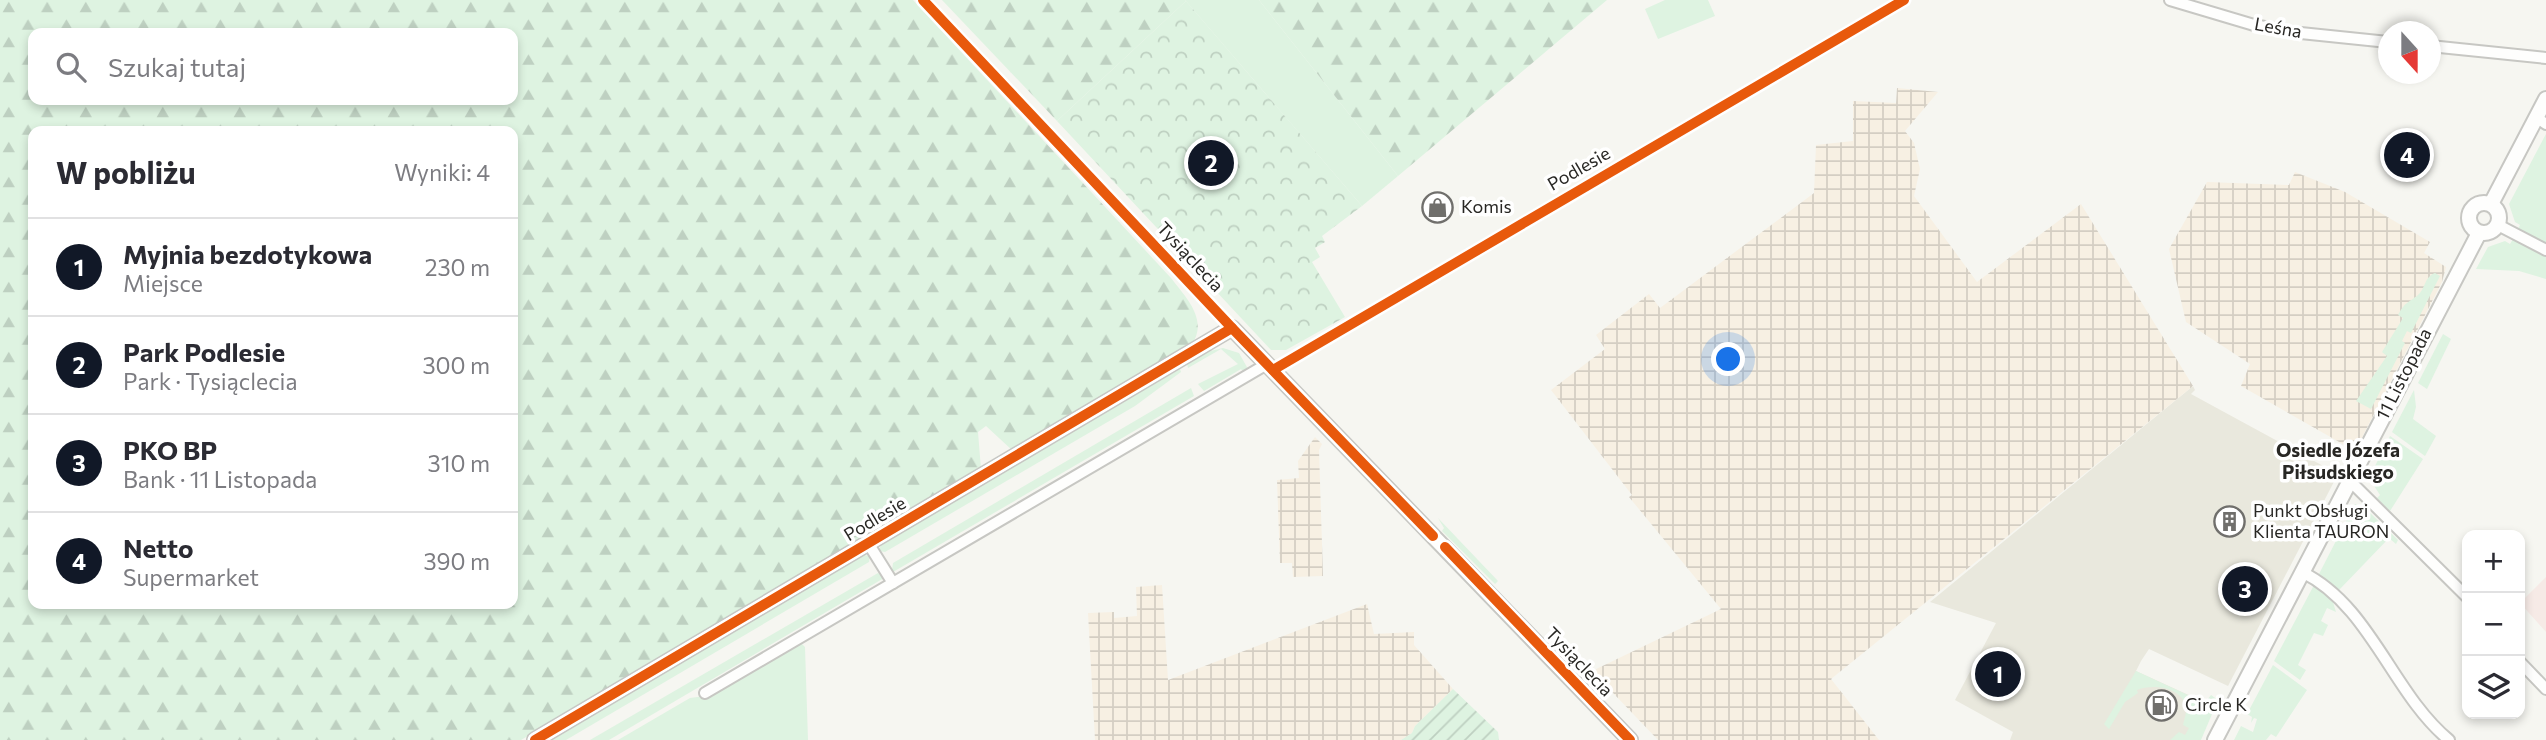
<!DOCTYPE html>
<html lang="pl">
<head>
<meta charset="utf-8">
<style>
	body { margin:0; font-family:Commissioner,sans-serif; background:#f7f7f7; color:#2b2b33 }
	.controls { position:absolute; right:21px; bottom:21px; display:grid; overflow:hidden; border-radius:14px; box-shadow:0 4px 10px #0003 }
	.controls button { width:63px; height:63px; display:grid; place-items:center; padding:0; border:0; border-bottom:2px solid #e1e1e2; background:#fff; color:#2b2b33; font:35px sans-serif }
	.compass { position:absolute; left:2378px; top:21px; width:63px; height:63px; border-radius:50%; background:#fff; box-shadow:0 4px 10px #0003; rotate:159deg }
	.you { position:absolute; left:1729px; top:360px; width:24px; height:24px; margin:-18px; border:5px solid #fff; border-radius:50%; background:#1a73e8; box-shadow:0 0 0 10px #1a73e833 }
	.badge { display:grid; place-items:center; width:46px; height:46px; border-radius:50%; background:#111827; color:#fff; font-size:23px; font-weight:700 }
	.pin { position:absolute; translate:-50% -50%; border:4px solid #fff; box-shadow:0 2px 7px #0006 }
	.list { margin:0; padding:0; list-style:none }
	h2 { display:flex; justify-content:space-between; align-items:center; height:91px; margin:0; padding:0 28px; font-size:30px }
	h2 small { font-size:23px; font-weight:400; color:#7c7c81 }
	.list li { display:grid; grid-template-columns:46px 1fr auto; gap:21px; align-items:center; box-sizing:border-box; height:98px; padding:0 28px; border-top:2px solid #e1e1e2 }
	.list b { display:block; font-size:26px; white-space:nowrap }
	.list p { margin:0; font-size:23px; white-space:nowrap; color:#7c7c81 }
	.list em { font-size:23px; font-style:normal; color:#7c7c81 }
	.icon { flex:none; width:38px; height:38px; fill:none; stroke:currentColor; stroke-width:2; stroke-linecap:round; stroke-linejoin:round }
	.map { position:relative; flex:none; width:2546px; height:740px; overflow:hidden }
	.search { position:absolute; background:#fff; box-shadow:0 4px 10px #0003; left:28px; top:28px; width:490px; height:77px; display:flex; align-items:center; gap:18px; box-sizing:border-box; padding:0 24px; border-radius:14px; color:#7c7c81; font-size:26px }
	.panel { position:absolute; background:#fff; box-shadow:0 4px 10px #0003; left:28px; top:126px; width:490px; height:483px; border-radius:14px }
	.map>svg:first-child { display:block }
</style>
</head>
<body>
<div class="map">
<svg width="2546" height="740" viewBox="0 0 2546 740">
	<defs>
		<pattern id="industrial-grid" width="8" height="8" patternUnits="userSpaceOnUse" patternTransform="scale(1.75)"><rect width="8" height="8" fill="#f7f0e3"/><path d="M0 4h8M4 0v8" fill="none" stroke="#d4cec3"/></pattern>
		<pattern id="forest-firs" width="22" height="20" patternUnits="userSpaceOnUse" patternTransform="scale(1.75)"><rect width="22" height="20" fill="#def3e1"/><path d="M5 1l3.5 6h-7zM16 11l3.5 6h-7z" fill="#bed0c1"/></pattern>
		<pattern id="park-crowns" width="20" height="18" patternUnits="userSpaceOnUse" patternTransform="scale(1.75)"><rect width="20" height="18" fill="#def3e1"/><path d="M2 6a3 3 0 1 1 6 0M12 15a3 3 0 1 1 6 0" fill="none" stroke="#bed0c1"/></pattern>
		<pattern id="garden-furrows" width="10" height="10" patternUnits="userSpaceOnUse" patternTransform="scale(1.75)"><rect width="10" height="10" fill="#def3e1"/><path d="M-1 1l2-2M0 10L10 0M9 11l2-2" fill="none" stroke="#bed0c1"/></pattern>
	</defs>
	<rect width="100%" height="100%" fill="#f6f6f1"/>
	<path fill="#e9e8dd" d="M2193 386 2195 390 2191 394 2338 474 2228 686 2149 649 2141 661 2136 671 2206 703 2183 740H2010L2013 732 1955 700 1996 623 1930 602Z"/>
	<g fill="url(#industrial-grid)">
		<path d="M1897 88 1938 92 1905 131 1914 143 1920 169 1914 196 1977 282 2081 204 2193 386 1831 679 1879 740H1658L1592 671 1721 609 1629 497 1632 495 1551 390 1605 349 1596 335 1649 294 1660 308 1814 193 1816 145 1853 141V101L1896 103Z"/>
		<path d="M2295 172 2345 192 2430 242 2424 253 2446 267 2442 282 2355 451 2241 386 2250 364 2186 322 2169 249 2207 182 2289 185Z"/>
		<path d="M1315 437 1322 444 1319 450 1323 576 1293 577 1292 563H1280L1277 480 1299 478 1298 461Z"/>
		<path d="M1162 585 1168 680 1367 604 1374 634 1414 632V645L1453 689 1415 726 1412 733 1401 740H1095L1088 613 1114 612V618L1137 616 1136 587Z"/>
	</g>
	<path fill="#f6eae6" d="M2546 577V632L2520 603Z"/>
	<g fill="#def3e1">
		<path d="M1185 0H1259L1398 176 1362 206Z"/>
		<path d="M1665 0H1708L1715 16 1658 39 1645 9Z"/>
		<path d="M2546 134V244L2518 229 2520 225 2515 222 2509 204Z"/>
		<path d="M2513 239 2546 256V279L2519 271 2476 269 2488 247 2505 241 2510 244Z"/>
		<path d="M2435 273 2440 276 2411 333 2407 331 2402 341 2405 343 2371 409 2356 401 2387 356 2382 352 2403 318 2398 315C2405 302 2408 303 2418 295 2426 288 2424 277 2435 273Z"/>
		<path d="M2443 334 2451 339 2427 389 2418 383Z"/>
		<path d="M1223 348 1239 353 1248 369 1244 373 1241 369 1204 391 1198 384 1238 364 1221 349 1188 368 1187 364 1210 351Z"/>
		<path d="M1180 369 1181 372 1135 406 885 552 879 551 881 544Z"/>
		<path d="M1191 388 1194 396 893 572 892 570 893 563Z"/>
		<path d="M2414 390 2416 407 2413 419 2436 436 2425 456 2392 432Z"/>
		<path d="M2390 436 2423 459 2390 511 2377 498 2380 495 2369 478Z"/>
		<path d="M2355 504 2365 508 2398 540 2396 544 2389 538 2339 590 2345 597 2341 598 2319 574Z"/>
		<path d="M1438 518 1498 581 1495 584 1442 531 1444 528Z"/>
		<path d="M864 555 870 556 869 562 566 740H548Z"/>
		<path d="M878 573 884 578 609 740H590Z"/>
		<path d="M2314 585 2333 602 2336 612 2327 608 2321 621 2328 625 2323 636 2314 633 2298 665 2306 670 2300 680 2274 661Z"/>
		<path d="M799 641 805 647 808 740H618L690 698 705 696Z"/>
		<path d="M2273 665 2307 690 2276 737 2271 734 2266 740H2234L2241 726 2253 732 2257 719 2254 718 2251 723 2252 717 2247 714Z"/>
		<path d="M2136 671 2205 703 2211 695 2218 700 2201 740H2170L2179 732 2185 735 2189 728 2183 725 2187 709C2182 685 2151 684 2137 690L2138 693 2125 702 2109 729 2104 724Z"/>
	</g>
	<g fill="url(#forest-firs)" fill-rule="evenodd">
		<path d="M0 0H913L1171 278C1187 299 1210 321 1190 347L1013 451 986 426 978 432 981 469 521 740H0ZM33 33H513V100H33ZM33 131H513V604H33Z"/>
		<path d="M942 0H1185L1186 1 1057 121Z"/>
		<path d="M1259 0H1607L1398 176Z"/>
	</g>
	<path fill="url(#park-crowns)" d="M1186 1 1362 206 1322 236 1325 242 1315 248 1320 257 1312 262 1345 317 1286 350H1271L1057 121Z"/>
	<path fill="url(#garden-furrows)" d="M1453 689 1498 732 1499 740H1401L1412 733 1415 726Z"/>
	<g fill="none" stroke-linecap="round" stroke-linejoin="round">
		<defs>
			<g id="street">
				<path d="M923 0 1232 328"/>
				<path d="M2170 0 2254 25 2291 32 2388 42"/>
				<path d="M2430 46 2546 58"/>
				<path d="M2536 117 2546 124"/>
				<path d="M2498 225 2546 250"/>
				<path d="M1273 370 1904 0"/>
				<path d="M2349 480 2467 597"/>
				<path d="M868 543 893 583"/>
				<path d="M2302 572C2371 606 2392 693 2449 740"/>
				<path d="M2520 662 2546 689"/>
				<path d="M705 693 1267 364"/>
			</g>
			<g id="secondary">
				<circle cx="2484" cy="218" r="15"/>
				<path d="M2491 204 2546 99"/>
				<path d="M535 740 1232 328 1630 740"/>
				<path d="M2215 740 2479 233"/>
			</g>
		</defs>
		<use href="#street" stroke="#c7c7c3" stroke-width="14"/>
		<use href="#secondary" stroke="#c7c7c3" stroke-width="18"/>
		<use href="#street" stroke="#fefefd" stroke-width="10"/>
		<use href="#secondary" stroke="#fefefd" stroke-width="14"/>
		<defs>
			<g id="cycleway">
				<path d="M923 0 1232 328 1433 536"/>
				<path d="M1273 370 1904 0"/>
				<path d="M1445 547 1630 740"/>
				<path d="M535 740 1232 328"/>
			</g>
		</defs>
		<use href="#cycleway" stroke="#fff" stroke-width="15"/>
		<use href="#cycleway" stroke="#e8590c" stroke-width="10"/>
	</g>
	<defs>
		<symbol id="shop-ring" viewBox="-11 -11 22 22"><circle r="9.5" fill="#fff" stroke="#706f6c" stroke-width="1.5"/><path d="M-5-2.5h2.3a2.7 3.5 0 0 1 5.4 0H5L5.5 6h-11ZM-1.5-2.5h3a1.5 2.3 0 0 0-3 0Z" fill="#706f6c"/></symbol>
		<symbol id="building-ring" viewBox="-11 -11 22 22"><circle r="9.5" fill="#fff" stroke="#706f6c" stroke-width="1.5"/><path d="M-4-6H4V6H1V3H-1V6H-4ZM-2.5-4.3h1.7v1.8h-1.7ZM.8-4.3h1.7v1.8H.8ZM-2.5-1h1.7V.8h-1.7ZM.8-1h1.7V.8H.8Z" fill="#706f6c"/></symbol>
		<symbol id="fuel-ring" viewBox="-11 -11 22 22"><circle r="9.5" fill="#fff" stroke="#706f6c" stroke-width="1.5"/><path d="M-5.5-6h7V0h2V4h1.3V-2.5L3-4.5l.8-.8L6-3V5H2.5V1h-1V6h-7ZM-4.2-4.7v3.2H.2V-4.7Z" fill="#706f6c"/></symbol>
	</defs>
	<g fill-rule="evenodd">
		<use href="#shop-ring" x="1420" y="190" width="35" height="35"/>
		<use href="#building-ring" x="2212" y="504" width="35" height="35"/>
		<use href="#fuel-ring" x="2144" y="688" width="35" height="35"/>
	</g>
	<g text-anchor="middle" stroke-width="7" stroke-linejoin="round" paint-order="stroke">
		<g font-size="18" fill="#282724" stroke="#fff">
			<text transform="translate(2278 28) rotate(10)" y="6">Leśna</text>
			<text transform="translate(1579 169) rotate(-30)" y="6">Podlesie</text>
			<text transform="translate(1190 257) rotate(47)" y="6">Tysiąclecia</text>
			<text transform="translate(2404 374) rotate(-63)" y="6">11 Listopada</text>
			<text transform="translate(875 519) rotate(-31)" y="6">Podlesie</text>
			<text transform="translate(1579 662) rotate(46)" y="6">Tysiąclecia</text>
		</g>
		<g font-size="18" fill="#282724" stroke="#fff" text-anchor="start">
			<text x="1461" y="213">Komis</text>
			<text x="2253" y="517">Punkt Obsługi<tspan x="2253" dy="21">Klienta TAURON</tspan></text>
			<text x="2185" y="711">Circle K</text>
		</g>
		<g font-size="19" font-weight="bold" fill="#282724" stroke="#fff">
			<text x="2338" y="457">Osiedle Józefa<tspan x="2338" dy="22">Piłsudskiego</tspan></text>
		</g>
	</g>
</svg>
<div class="controls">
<button>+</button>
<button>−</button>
<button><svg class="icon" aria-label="layers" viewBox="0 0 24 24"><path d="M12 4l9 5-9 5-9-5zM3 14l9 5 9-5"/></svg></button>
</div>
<svg class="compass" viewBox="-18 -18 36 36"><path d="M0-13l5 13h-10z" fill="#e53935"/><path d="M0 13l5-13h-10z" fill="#7c7c81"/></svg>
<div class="you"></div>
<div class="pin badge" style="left:1998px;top:674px">1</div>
<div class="pin badge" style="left:1211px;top:163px">2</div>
<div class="pin badge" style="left:2245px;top:589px">3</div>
<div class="pin badge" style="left:2407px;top:155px">4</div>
<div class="search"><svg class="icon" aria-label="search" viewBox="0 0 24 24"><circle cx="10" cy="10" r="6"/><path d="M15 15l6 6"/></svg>Szukaj tutaj</div>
<section class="panel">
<h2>W pobliżu<small>Wyniki: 4</small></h2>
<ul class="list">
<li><span class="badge">1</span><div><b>Myjnia bezdotykowa</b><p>Miejsce</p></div><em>230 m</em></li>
<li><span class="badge">2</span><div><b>Park Podlesie</b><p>Park · Tysiąclecia</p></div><em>300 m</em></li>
<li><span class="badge">3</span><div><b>PKO BP</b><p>Bank · 11 Listopada</p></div><em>310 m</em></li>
<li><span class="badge">4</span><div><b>Netto</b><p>Supermarket</p></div><em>390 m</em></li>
</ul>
</section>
</div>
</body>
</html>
